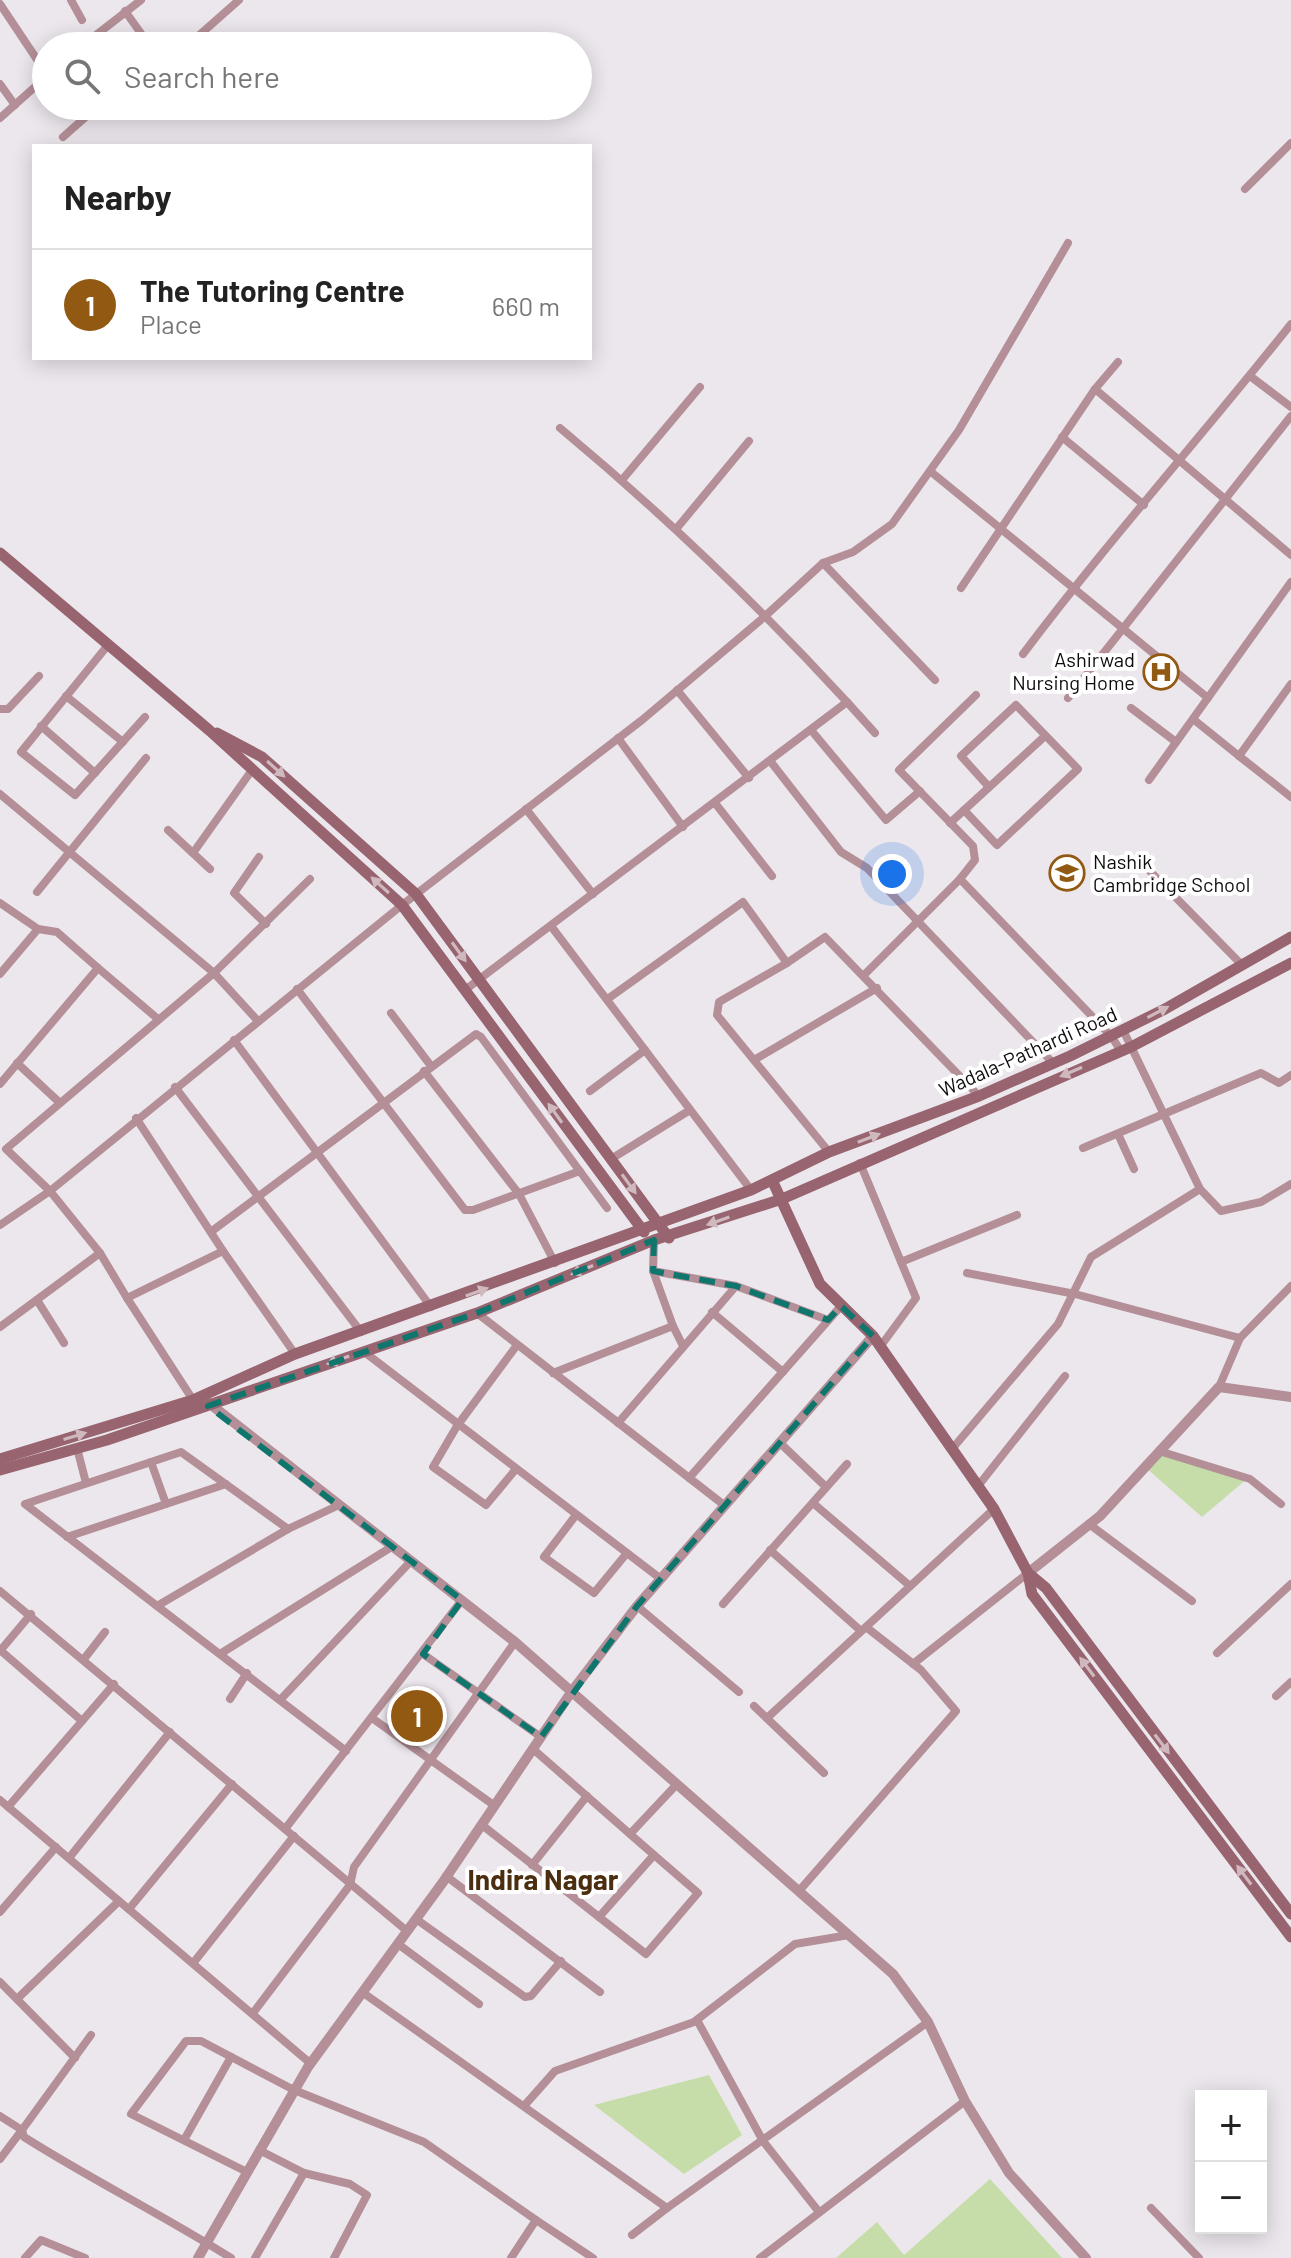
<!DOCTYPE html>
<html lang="en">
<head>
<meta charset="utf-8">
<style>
	body { margin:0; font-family:Barlow,sans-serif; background:#f6f6f6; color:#222 }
	.controls { position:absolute; right:24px; bottom:24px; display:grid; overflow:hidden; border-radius:0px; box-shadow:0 4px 20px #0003 }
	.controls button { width:72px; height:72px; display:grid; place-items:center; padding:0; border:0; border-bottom:2px solid #e0e0e0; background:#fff; color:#222; font:40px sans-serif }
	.you { position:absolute; left:892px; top:874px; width:28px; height:28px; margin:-20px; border:6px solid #fff; border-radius:50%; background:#1a73e8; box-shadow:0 0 0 12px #1a73e833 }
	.badge { display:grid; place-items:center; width:52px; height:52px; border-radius:50%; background:#915912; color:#fff; font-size:26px; font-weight:700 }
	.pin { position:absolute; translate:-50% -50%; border:4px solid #fff; box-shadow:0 2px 8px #0006 }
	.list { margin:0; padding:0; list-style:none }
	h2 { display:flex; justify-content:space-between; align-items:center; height:104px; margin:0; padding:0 32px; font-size:34px }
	h2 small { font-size:26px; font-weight:400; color:#767676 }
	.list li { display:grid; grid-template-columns:52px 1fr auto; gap:24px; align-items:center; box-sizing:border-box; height:112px; padding:0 32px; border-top:2px solid #e0e0e0 }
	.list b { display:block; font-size:30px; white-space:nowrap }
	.list p { margin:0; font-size:26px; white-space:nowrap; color:#767676 }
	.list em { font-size:26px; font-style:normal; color:#767676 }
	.icon { flex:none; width:44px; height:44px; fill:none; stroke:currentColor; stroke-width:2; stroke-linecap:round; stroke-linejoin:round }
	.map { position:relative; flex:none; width:1291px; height:2258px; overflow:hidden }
	.search { position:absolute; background:#fff; box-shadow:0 4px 20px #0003; left:32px; top:32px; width:560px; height:88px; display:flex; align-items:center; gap:20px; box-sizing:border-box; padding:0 28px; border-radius:44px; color:#767676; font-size:30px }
	.panel { position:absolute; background:#fff; box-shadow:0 4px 20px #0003; left:32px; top:144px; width:560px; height:216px; border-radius:0px }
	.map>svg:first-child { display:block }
</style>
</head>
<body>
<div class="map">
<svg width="1291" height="2258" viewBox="0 0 1291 2258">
	<rect width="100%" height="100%" fill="#ece7ed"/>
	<g fill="#c6dda9">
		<path d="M1159 1451 1248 1478 1202 1517 1145 1467Z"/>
		<path d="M709 2075 742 2135 684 2174 594 2105Z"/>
		<path d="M990 2179 1062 2258H836L877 2222 904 2255Z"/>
	</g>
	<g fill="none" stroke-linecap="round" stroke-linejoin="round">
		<g stroke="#b48f97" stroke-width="8">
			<path d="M71 0 82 20"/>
			<path d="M0 4 46 73"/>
			<path d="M125 11 150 46"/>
			<path d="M82 46 141 0"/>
			<path d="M187 46 239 0"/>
			<path d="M0 84 15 105"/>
			<path d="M0 118 46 77"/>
			<path d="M63 137 98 106"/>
			<path d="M1245 189 1291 143"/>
			<path d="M1250 376 1291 407"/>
			<path d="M1095 389 1291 555"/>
			<path d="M1062 437 1144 505"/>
			<path d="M930 471 1208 698"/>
			<path d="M622 480 700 387"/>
			<path d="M677 528 749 441"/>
			<path d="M823 563 935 680"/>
			<path d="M961 588 1095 389 1118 362"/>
			<path d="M108 645 21 752 75 795 145 717"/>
			<path d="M1023 654C1108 541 1203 435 1291 324"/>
			<path d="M1291 684 1239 756 1291 797"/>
			<path d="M677 690 749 778"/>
			<path d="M976 695 899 770 973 846 975 860 960 879 1111 1036 1121 1051"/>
			<path d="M66 696 123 742"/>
			<path d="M1068 698 1291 416"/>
			<path d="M847 702 875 733"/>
			<path d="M1131 708 1176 742"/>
			<path d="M0 709H8L39 676"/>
			<path d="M1193 719 1239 756"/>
			<path d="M41 726 95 773"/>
			<path d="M811 730 886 820 920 791"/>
			<path d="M618 738 683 827"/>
			<path d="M771 762 841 852 867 868 1053 1063"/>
			<path d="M1149 780 1291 582"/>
			<path d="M0 794 214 973 310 879"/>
			<path d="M715 803 772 876"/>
			<path d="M526 809 593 894"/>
			<path d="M964 810 997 845 1078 769 1016 705 961 756 989 787"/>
			<path d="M950 823 1045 736"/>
			<path d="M168 830 210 869"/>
			<path d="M193 853 252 770"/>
			<path d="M259 857 234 893 266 924"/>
			<path d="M1140 861 1241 964"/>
			<path d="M37 892 146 758"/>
			<path d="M0 903 38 929"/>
			<path d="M551 926 751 1190"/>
			<path d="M787 963 719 1002 717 1015 829 1152"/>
			<path d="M0 974 38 929 57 932 98 968"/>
			<path d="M864 975 960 879"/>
			<path d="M297 989 465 1210H473L580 1171"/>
			<path d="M465 990 847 702C757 604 662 513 560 428"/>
			<path d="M609 998 743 902 787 963 825 937 979 1096"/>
			<path d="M391 1013 431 1066"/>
			<path d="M258 1021 214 973 6 1149 50 1191 402 905 642 720 763 618 823 563 853 552 892 524 959 430 1068 243"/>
			<path d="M1123 1030 1200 1189 1221 1211 1261 1202 1291 1184"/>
			<path d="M234 1040 431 1307"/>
			<path d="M754 1060 877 988"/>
			<path d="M17 1063 60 1103"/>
			<path d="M424 1071 519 1194 555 1263"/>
			<path d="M0 1084 98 968 158 1019"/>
			<path d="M175 1087 361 1332"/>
			<path d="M590 1091 645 1050"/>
			<path d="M1118 1134 1134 1169"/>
			<path d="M1083 1148 1261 1073 1279 1083 1291 1075"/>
			<path d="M611 1159 690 1110"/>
			<path d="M860 1163 916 1298 880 1347"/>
			<path d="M0 1225 50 1191 100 1253"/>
			<path d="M212 1231 476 1034 481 1037 607 1208"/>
			<path d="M654 1240 653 1271 736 1286 828 1320"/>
			<path d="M223 1251 295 1354"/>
			<path d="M901 1262 1017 1215"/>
			<path d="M967 1273 1075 1294 1240 1338"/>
			<path d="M127 1298 193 1400"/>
			<path d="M37 1300 64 1343"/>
			<path d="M712 1312 783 1372"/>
			<path d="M477 1313 724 1505"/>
			<path d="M673 1326 683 1346"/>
			<path d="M0 1327 100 1253 127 1298 223 1251 136 1118"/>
			<path d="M363 1351 661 1579"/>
			<path d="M553 1373 673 1326 653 1271"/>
			<path d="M1219 1387 1240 1338 1291 1286"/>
			<path d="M618 1423 736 1286"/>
			<path d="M779 1442 826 1487"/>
			<path d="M77 1448 86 1483"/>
			<path d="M952 1449 1058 1324 1091 1257 1200 1189"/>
			<path d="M1159 1451 1250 1479 1281 1504"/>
			<path d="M151 1462 166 1504"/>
			<path d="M516 1469 486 1505 433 1467 457 1426 517 1345"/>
			<path d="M689 1478 841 1306"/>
			<path d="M978 1486 1065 1376"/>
			<path d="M813 1503 910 1586"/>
			<path d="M339 1505 288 1529 157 1606 346 1751"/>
			<path d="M576 1515 544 1557 594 1593 627 1553"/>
			<path d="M1089 1524 1192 1601"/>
			<path d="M67 1537 226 1484"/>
			<path d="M770 1550 861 1631"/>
			<path d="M0 1591 407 1931"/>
			<path d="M723 1604 847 1464"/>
			<path d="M157 1606 25 1504 181 1452 288 1529"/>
			<path d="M637 1606 739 1692"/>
			<path d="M0 1650 82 1721"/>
			<path d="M0 1651 31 1614"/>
			<path d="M1217 1653 1291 1584"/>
			<path d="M220 1654 393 1546"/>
			<path d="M423 1654 541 1737"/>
			<path d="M84 1659 105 1632"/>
			<path d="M913 1664 1028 1573"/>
			<path d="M1276 1696 1291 1682"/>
			<path d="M230 1699 247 1673"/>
			<path d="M281 1699 411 1561"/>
			<path d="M754 1706 824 1773"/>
			<path d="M372 1718 495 1806"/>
			<path d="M767 1718 994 1509"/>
			<path d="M533 1749 630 1834"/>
			<path d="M0 1800 310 2063"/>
			<path d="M8 1807 114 1684"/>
			<path d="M482 1825 646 1954 698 1893 654 1855"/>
			<path d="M285 1829 462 1600"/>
			<path d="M69 1858 170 1732"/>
			<path d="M532 1865 587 1796"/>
			<path d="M446 1876 600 1992"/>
			<path d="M799 1891 956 1711 921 1670 866 1627"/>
			<path d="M129 1909 232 1784"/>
			<path d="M0 1912 56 1847"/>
			<path d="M599 1917 654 1855 630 1834 677 1784"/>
			<path d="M416 1919 525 1997 531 1996 561 1961"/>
			<path d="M398 1944 479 2004"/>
			<path d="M194 1962 294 1836"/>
			<path d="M0 1982 75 2058"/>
			<path d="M362 1992 667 2208 928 2022"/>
			<path d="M17 1999 119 1901"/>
			<path d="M253 2013 350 1885 354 1867 515 1642"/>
			<path d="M697 2020 763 2141 819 2212"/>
			<path d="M91 2035 22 2130 24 2137C92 2180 163 2215 231 2258"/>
			<path d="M524 2106 555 2071 694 2022 795 1944 849 1935"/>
			<path d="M0 2116 22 2130 0 2159"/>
			<path d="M184 2140 231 2057"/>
			<path d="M259 2150 304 2173 350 2184 367 2195 334 2258"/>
			<path d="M247 2172 131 2114 186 2041H201L294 2090 424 2142 536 2220 511 2258"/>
			<path d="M1151 2208 1199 2258"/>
			<path d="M536 2220 593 2258"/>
			<path d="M632 2235 667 2208"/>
			<path d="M25 2258 41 2240 85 2258"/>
			<path d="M255 2258 304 2173"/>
			<path d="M760 2258 965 2101"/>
		</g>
		<g stroke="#b48f97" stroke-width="10">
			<path d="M205 1400 515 1642 893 1974 928 2022 965 2101 1009 2173 1086 2258"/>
			<path d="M1028 1573 1100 1516 1219 1387 1291 1397"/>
			<path d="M198 2258 308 2067 443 1882 572 1691 637 1606 873 1336"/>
		</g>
		<g stroke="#97646f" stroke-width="11">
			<path d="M0 553 209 730 402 905 644 1232"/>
			<path d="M217 733 262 757 416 894 669 1238"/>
			<path d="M772 1180 820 1284 873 1336 994 1509 1028 1573 1032 1594 1291 1937"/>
			<path d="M0 1459 193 1400 295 1354 751 1190 829 1152 979 1096 1070 1056 1165 1009 1291 937"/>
			<path d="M0 1470 107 1440 477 1313 654 1240 782 1199 1131 1047 1291 963"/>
			<path d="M1028 1573 1046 1588 1291 1914"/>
		</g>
	</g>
	<defs><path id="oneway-solid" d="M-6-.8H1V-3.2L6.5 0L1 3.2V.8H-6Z" transform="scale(2)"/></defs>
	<g fill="#d0b9be">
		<use href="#oneway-solid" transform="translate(276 769) rotate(42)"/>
		<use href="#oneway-solid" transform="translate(380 885) rotate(-138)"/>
		<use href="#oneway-solid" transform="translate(459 952) rotate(54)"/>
		<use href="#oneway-solid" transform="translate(1158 1012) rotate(-28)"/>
		<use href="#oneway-solid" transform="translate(1071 1072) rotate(157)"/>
		<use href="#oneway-solid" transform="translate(555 1113) rotate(-126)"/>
		<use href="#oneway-solid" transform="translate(869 1138) rotate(-21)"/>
		<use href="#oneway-solid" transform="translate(629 1184) rotate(54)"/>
		<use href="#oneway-solid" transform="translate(718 1221) rotate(161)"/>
		<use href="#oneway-solid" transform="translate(582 1270) rotate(158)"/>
		<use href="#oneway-solid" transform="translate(477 1292) rotate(-20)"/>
		<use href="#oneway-solid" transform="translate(338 1360) rotate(160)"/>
		<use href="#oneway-solid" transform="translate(75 1436) rotate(-17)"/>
		<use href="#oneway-solid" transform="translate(1087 1667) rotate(-127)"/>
		<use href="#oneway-solid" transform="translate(1162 1744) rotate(53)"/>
		<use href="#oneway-solid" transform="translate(1244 1875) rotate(-127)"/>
	</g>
	<path fill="none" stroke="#0f766e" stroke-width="6" stroke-dasharray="16 10" stroke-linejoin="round" d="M654 1240 653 1271 736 1286 828 1320 841 1306 873 1336 637 1606 541 1737 423 1654 462 1600 208 1406 477 1313Z"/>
	<defs>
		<symbol id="hospital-ring" viewBox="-11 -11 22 22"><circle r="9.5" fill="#fff" stroke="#915912" stroke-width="1.5"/><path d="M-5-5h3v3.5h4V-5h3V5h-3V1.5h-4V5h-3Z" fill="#915912"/></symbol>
		<symbol id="school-ring" viewBox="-11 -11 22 22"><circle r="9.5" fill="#fff" stroke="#915912" stroke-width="1.5"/><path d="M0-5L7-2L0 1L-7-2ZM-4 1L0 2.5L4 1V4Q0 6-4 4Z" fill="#915912"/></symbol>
	</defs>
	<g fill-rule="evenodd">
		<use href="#hospital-ring" x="1141" y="652" width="40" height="40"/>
		<use href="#school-ring" x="1047" y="853" width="40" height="40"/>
	</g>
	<g text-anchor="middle" stroke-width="8" stroke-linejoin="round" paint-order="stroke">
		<g font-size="20" fill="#0e0c0e" stroke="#fff" text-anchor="end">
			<text x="1135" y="667">Ashirwad<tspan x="1135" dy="23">Nursing Home</tspan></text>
			<text x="1093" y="869" text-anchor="start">Nashik<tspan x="1093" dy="23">Cambridge School</tspan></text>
		</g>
		<g font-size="20" fill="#0e0c0e" stroke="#fff">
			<text transform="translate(1028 1052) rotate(-24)" y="7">Wadala-Pathardi Road</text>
		</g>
		<g font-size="28" font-weight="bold" fill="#4a2e0f" stroke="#fff">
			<text x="543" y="1890">Indira Nagar</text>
		</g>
	</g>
</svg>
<div class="controls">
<button>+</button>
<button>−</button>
</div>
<div class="you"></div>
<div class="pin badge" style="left:417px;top:1716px">1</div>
<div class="search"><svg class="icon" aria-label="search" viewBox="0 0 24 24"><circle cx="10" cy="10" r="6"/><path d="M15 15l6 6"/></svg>Search here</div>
<section class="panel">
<h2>Nearby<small></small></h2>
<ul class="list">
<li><span class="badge">1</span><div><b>The Tutoring Centre</b><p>Place</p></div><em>660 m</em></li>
</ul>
</section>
</div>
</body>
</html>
